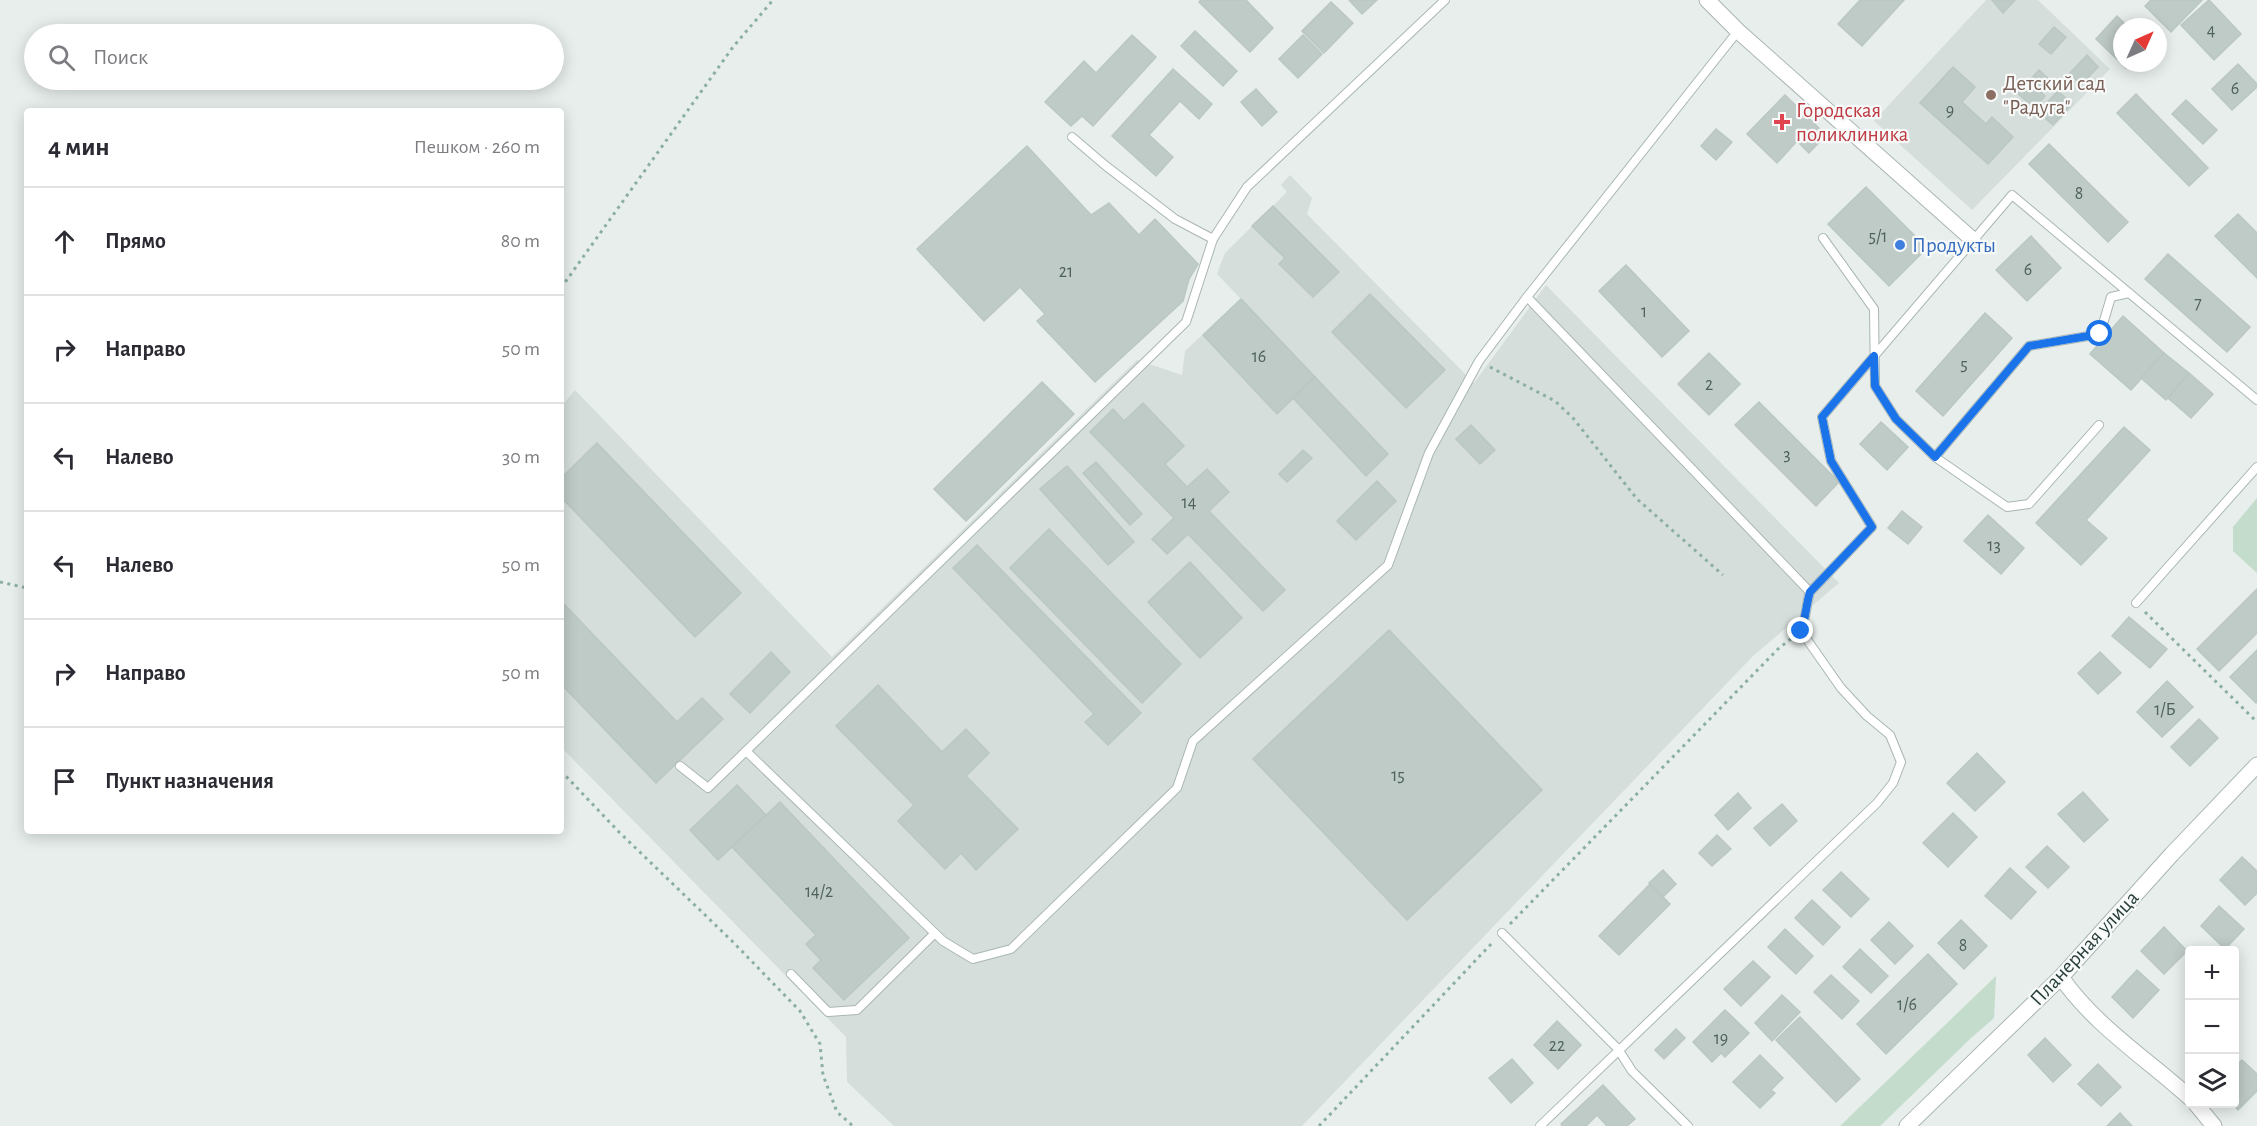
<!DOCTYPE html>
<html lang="ru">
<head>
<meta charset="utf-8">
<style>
	body { margin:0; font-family:"Alegreya Sans",sans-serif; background:#f2f2f3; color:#2b2b33 }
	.controls { position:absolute; right:18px; bottom:18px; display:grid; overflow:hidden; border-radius:6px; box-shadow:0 3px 15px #0003 }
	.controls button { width:54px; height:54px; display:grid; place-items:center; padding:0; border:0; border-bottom:2px solid #e1e1e2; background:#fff; color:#2b2b33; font:30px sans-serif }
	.compass { position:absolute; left:2113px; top:18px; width:54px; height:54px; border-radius:50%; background:#fff; box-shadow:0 3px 15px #0003; rotate:45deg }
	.stop { position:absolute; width:18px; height:18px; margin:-14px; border:4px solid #1a73e8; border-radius:50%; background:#fff }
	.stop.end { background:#1a73e8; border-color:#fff; box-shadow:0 2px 6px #0008 }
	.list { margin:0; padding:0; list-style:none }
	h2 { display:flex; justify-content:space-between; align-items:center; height:78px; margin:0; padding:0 24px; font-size:26px }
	h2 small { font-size:20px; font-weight:400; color:#7c7c81 }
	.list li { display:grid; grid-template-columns:39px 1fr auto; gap:18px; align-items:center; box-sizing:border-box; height:108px; padding:0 24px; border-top:2px solid #e1e1e2 }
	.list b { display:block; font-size:22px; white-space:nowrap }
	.list em { font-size:20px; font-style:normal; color:#7c7c81 }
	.icon { flex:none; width:33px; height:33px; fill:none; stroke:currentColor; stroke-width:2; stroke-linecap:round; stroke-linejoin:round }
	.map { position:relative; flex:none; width:2257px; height:1126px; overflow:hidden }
	.search { position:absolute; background:#fff; box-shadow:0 3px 15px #0003; left:24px; top:24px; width:540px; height:66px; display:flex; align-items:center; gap:15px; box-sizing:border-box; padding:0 21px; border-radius:33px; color:#7c7c81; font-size:22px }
	.panel { position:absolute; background:#fff; box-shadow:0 3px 15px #0003; left:24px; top:108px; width:540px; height:726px; border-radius:6px }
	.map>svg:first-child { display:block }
</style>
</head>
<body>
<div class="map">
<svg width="2257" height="1126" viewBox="0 0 2257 1126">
	<rect width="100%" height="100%" fill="#e7eeeb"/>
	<g fill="#d5deda">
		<path d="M1986 0H2038L2110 69 1972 210 1874 121Z"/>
		<path d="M1290 175 1312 198 1307 214 1474 383 1546 285 1839 583 1753 656 1302 1126H894L847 1082 846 1037 561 747V407L575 390 832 657 1137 360 1182 375 1185 351 1241 299 1217 274 1225 253 1287 192 1281 185Z"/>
	</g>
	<g fill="#c3dccb">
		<path d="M2257 498V573L2233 551V527Z"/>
		<path d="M1996 976 1994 1018 1970 1039 1880 1126H1840Z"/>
	</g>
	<g fill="#bfcbc7" stroke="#bac7c2" stroke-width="1.5">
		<path d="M1201 0H1246L1273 28 1250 52 1199 2Z"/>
		<path d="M1349 0H1377L1362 14Z"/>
		<path d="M1860 0H1904L1862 46 1838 24Z"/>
		<path d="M1992 0H2015L2003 13Z"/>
		<path d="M2151 0H2202L2171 32 2145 6Z"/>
		<path d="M2209 0 2241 34 2214 60 2181 25Z"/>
		<path d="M1331 2 1353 23 1324 53 1302 31Z"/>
		<path d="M2117 16 2128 27H2122V63H2131L2126 68 2096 39Z"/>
		<path d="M2054 27 2066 37 2051 54 2039 44Z"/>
		<path d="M1195 31 1237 71 1223 86 1181 46Z"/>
		<path d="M1132 35 1156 57 1093 126 1082 116 1071 126 1045 102 1084 61 1096 73Z"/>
		<path d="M1303 35 1322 54 1298 78 1279 59Z"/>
		<path d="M2087 55 2098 67 2081 85 2070 73Z"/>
		<path d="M2238 64 2257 84V87L2232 110 2212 89Z"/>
		<path d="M1953 67 1975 87 1962 102 1986 124 1992 117 2013 137 1988 164 1920 103Z"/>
		<path d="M1173 69 1212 104 1199 119 1180 101 1149 135 1173 157 1156 176 1112 136Z"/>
		<path d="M2039 70 2051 81 2041 93 2028 82Z"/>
		<path d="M2027 81 2045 96 2035 108 2017 93Z"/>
		<path d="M1256 89 1277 112 1262 126 1241 102Z"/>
		<path d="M2058 91 2072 104 2053 125 2038 112Z"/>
		<path d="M2136 94 2208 168 2189 186 2117 113Z"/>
		<path d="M1785 95 1826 135 1809 153 1797 141 1777 163 1747 134Z"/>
		<path d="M2186 100 2217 130 2203 144 2172 114Z"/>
		<path d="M1716 129 1732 142 1716 160 1701 146Z"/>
		<path d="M2049 144 2128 222 2108 242 2029 164Z"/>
		<path d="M1027 146 1091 215 1109 203 1139 235 1155 219 1198 264 1189 279 1183 301 1095 382 1037 321 1045 314 1020 287 984 321 917 249Z"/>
		<path d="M1866 187 1927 248 1889 286 1828 224Z"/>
		<path d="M1273 206 1339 272 1313 297 1279 264 1285 258 1252 226Z"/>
		<path d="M2238 214 2257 233V278L2215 236Z"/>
		<path d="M2031 236 2061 268 2027 301 1996 270Z"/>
		<path d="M2168 254 2250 327 2227 352 2145 279Z"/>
		<path d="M1626 265 1689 331 1662 357 1599 291Z"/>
		<path d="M1370 294 1445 370 1406 408 1332 332Z"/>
		<path d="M1241 299 1315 377 1277 414 1203 335Z"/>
		<path d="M1985 313 2012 338 1943 416 1916 391Z"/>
		<path d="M2123 316 2164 353 2131 390 2090 354Z"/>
		<path d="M1709 353 1740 384 1709 415 1678 384Z"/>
		<path d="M2164 353 2189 373 2166 400 2141 378Z"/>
		<path d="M2189 373 2213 394 2191 418 2168 398Z"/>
		<path d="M1315 377 1388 454 1366 476 1293 398Z"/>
		<path d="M1042 382 1074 414 966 521 934 489Z"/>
		<path d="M1759 402 1839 482 1816 506 1735 425Z"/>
		<path d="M1143 403 1184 446 1165 464 1187 487 1207 469 1229 492 1209 511 1285 590 1263 611 1188 534 1167 554 1152 539 1174 518 1090 432 1113 409 1124 421Z"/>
		<path d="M1881 422 1908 447 1887 470 1860 444Z"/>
		<path d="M1471 425 1495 450 1480 464 1456 439Z"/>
		<path d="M2124 427 2150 450 2086 520 2107 538 2081 565 2036 523Z"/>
		<path d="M597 443 741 593 695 637 561 497V478Z"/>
		<path d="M1303 450 1312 458 1287 482 1279 474Z"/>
		<path d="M1096 462 1142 514 1130 525 1083 473Z"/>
		<path d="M1067 466 1134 542 1108 565 1040 489Z"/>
		<path d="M1377 481 1396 501 1356 540 1337 521Z"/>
		<path d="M1902 511 1922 527 1908 544 1888 528Z"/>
		<path d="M1988 515 2024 548 2001 574 1964 541Z"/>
		<path d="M1049 529 1181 664 1142 703 1010 568Z"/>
		<path d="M977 545 1141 713 1108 745 1085 722 1094 714 953 568Z"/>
		<path d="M1190 562 1242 618 1200 658 1148 602Z"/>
		<path d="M2257 589V633L2219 671 2197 649Z"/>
		<path d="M561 601 677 722 702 698 723 719 656 783 561 684Z"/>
		<path d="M2129 617 2167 649 2150 668 2112 636Z"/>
		<path d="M1389 630 1542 790 1407 920 1253 759Z"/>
		<path d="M2257 650V702L2256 703 2230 677Z"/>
		<path d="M771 652 790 672 750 713 730 694Z"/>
		<path d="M2100 652 2121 673 2098 694 2078 673Z"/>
		<path d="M2167 681 2193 707 2162 737 2137 712Z"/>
		<path d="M878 685 942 752 966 729 989 753 966 776 1018 829 976 870 961 853 945 869 898 821 914 805 836 726Z"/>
		<path d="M2199 719 2218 738 2190 766 2171 747Z"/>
		<path d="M1977 753 2005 782 1975 811 1947 783Z"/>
		<path d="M737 785 766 815 718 860 690 830Z"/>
		<path d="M2083 792 2108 820 2084 842 2058 814Z"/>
		<path d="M1738 793 1751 808 1728 830 1715 815Z"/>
		<path d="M780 802 909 938 844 1000 813 968 821 960 806 944 816 935 732 847Z"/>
		<path d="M1782 804 1797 821 1770 846 1754 828Z"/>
		<path d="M1953 813 1977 837 1948 867 1923 843Z"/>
		<path d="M1717 835 1731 849 1712 866 1699 853Z"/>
		<path d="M2047 846 2069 867 2048 888 2026 867Z"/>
		<path d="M2242 857 2257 871V893L2245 905 2220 880Z"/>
		<path d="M2010 868 2036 892 2011 919 1985 896Z"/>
		<path d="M1663 870 1676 884 1663 897 1649 883Z"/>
		<path d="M1841 872 1869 899 1851 917 1823 890Z"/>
		<path d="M1650 884 1670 904 1619 955 1599 936Z"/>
		<path d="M1812 900 1840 927 1823 945 1795 918Z"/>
		<path d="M2219 906 2244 929 2225 949 2201 926Z"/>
		<path d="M1961 920 1987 946 1964 969 1938 943Z"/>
		<path d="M1889 922 1913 946 1895 964 1871 940Z"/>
		<path d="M2164 927 2187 951 2164 974 2141 951Z"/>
		<path d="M1785 929 1813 956 1796 974 1768 947Z"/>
		<path d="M1860 949 1888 976 1871 993 1843 967Z"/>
		<path d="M1928 954 1957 984 1886 1054 1857 1024Z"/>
		<path d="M1753 961 1770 977 1741 1006 1724 989Z"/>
		<path d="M2137 970 2159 990 2133 1018 2112 997Z"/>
		<path d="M1831 975 1859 1001 1842 1019 1814 992Z"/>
		<path d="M1782 995 1800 1012 1772 1041 1755 1023Z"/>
		<path d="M1725 1010 1749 1033 1725 1057 1721 1053 1712 1062 1693 1042Z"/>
		<path d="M1800 1017 1860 1079 1836 1102 1776 1040Z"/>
		<path d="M1557 1021 1581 1045 1558 1069 1534 1045Z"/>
		<path d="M1676 1029 1685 1038 1664 1059 1655 1050Z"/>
		<path d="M2045 1038 2071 1065 2053 1082 2028 1055Z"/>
		<path d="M1760 1055 1783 1078 1771 1090 1775 1093 1760 1108 1733 1082Z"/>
		<path d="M1512 1059 1533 1083 1511 1103 1489 1078Z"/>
		<path d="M2242 1060 2257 1074V1091L2238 1110 2232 1104H2234V1067Z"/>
		<path d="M2098 1064 2121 1087 2101 1106 2078 1084Z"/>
		<path d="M1603 1085 1635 1119 1627 1126H1607L1597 1115 1586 1126H1563L1561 1124Z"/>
		<path d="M2120 1113 2132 1126H2107Z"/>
	</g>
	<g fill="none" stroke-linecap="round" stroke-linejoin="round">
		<defs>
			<g id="service">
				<path d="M1072 137 1106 166 1175 219 1213 239"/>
				<path d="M1823 238 1874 309 1875 386 1896 419 1935 457"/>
				<path d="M1527 297 1810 592"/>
				<path d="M2099 425 2029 504 2007 507 1935 457 2029 346 2100 334 2111 297 2129 293"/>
				<path d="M2136 603 2257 467"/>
				<path d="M746 751 943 941 973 959 1011 949 1177 788 1193 741 1388 565 1429 453 1479 361 1527 297 1738 31"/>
				<path d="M680 766 708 788 1186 322 1213 239 1247 187 1445 0"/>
				<path d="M1502 933 1618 1049 1632 1071 1688 1126"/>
				<path d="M791 974 828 1012 857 1010 934 934"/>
				<path d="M1540 1126 1877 803 1893 783 1901 762 1890 735 1867 716 1841 688 1801 631C1806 618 1806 605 1810 592L1872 527 1831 461 1822 417 2012 195 2257 400"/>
			</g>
			<g id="minor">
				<path d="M1707 0 1738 31 1973 240"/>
				<path d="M2061 977C2094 1025 2147 1059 2190 1098"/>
				<path d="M2196 1104 2214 1126"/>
				<path d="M1907 1126 2061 977 2172 854 2257 765"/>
			</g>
		</defs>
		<use href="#service" stroke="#aab6b2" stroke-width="10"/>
		<use href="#minor" stroke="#aab6b2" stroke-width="17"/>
		<g stroke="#8baea5" stroke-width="3" stroke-dasharray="3 4.5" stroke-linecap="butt">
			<path d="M561 288 733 47 773 0"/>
			<path d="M1490 367 1555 401 1573 418 1637 499 1723 575"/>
			<path d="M0 582 27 588"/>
			<path d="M2145 612 2257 722"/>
			<path d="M561 771 619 832 732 941 800 1011 820 1044 823 1075 837 1112 853 1126"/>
			<path d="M1510 924 1778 649 1792 638"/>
			<path d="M1319 1126 1493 942"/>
		</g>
		<use href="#service" stroke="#fff" stroke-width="8"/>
		<use href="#minor" stroke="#fff" stroke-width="15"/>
	</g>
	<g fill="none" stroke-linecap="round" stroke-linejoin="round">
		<path stroke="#1a73e8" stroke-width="8" d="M1801 631C1806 617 1806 605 1810 592L1872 527 1831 461 1822 417 1874 356 1875 386 1896 419 1935 457 2029 346 2100 334"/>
	</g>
	<circle fill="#8d6e63" stroke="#f7faf9" stroke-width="2" cx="1991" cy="95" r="6"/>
	<path fill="#e0444e" stroke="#f7faf9" stroke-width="2" d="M1779 113h6v6h6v6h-6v6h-6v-6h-6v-6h6z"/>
	<circle fill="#3f7fe0" stroke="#f7faf9" stroke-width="2" cx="1900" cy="245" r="6"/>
	<g text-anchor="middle" stroke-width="4.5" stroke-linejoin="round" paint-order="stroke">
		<g font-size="18" fill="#4e615d">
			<text x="2211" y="36">4</text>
			<text x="2235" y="94">6</text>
			<text x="1950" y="116">9</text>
			<text x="2079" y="199">8</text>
			<text x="1878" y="242">5/1</text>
			<text x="2028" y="275">6</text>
			<text x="1066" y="277">21</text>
			<text x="2198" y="309">7</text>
			<text x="1644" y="317">1</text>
			<text x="1259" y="362">16</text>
			<text x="1964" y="370">5</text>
			<text x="1709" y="390">2</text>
			<text x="1787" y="460">3</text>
			<text x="1189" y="508">14</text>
			<text x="1994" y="551">13</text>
			<text x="2165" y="715">1/Б</text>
			<text x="1398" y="781">15</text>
			<text x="819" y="897">14/2</text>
			<text x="1963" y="951">8</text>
			<text x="1907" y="1010">1/6</text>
			<text x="1721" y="1044">19</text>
			<text x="1557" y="1051">22</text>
		</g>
		<g font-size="21" fill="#785e54" stroke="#f7faf9" text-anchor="start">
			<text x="2003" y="90">Детский сад<tspan x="2003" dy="24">"Радуга"</tspan></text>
		</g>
		<g font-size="21" fill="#be3a42" stroke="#f7faf9" text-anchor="start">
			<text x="1796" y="117">Городская<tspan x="1796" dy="24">поликлиника</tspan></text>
		</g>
		<g font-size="21" fill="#366cbe" stroke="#f7faf9" text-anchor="start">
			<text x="1912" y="252">Продукты</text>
		</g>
		<g font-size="21" fill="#283e3a" stroke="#f7faf9">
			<text transform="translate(2084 948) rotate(-47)" y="7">Планерная улица</text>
		</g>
	</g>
</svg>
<div class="controls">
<button>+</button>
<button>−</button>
<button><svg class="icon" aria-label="layers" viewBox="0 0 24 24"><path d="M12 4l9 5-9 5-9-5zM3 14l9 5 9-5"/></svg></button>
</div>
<svg class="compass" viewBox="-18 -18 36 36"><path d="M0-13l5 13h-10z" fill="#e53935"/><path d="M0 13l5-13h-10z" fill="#7c7c81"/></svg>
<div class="stop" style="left:2100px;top:334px"></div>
<div class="stop end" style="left:1801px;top:631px"></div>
<div class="search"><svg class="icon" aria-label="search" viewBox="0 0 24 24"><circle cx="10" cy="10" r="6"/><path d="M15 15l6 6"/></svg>Поиск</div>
<section class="panel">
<h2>4 мин<small>Пешком · 260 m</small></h2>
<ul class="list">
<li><svg class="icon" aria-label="ahead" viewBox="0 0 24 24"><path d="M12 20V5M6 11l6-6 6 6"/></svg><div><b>Прямо</b></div><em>80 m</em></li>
<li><svg class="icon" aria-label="right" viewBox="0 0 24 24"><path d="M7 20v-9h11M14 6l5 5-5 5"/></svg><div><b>Направо</b></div><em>50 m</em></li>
<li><svg class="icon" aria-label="left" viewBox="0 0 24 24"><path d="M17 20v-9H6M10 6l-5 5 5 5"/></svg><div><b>Налево</b></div><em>30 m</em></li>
<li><svg class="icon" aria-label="left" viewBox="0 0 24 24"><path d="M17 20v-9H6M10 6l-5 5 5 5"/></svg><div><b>Налево</b></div><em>50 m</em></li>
<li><svg class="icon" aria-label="right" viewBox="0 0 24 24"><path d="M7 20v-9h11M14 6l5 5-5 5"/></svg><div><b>Направо</b></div><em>50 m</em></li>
<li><svg class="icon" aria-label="arrive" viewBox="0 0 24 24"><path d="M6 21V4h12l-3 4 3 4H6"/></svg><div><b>Пункт назначения</b></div></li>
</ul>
</section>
</div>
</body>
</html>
